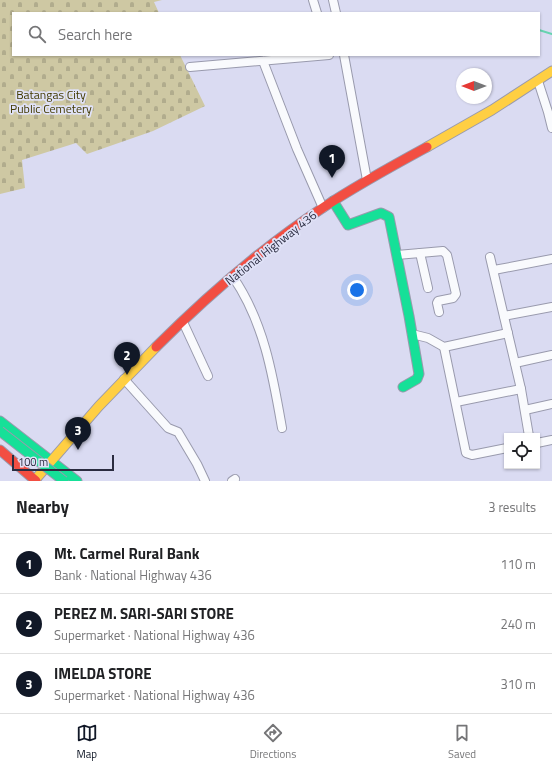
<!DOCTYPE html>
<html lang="en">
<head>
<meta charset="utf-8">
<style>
	body { margin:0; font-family:"Titillium Web",sans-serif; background:#f6f6f6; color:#202124 }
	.controls { position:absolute; right:12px; bottom:12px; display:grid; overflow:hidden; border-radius:0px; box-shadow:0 1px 3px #0004 }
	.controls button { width:36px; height:36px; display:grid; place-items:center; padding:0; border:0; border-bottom:1px solid #e0e0e0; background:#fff; color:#202124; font:20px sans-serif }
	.compass { position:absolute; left:456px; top:68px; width:36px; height:36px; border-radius:50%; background:#fff; box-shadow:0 1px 3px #0004; rotate:270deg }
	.scale { position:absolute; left:12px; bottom:10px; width:102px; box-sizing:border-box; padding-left:4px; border:2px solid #2b2c40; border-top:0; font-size:11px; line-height:14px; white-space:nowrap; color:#2b2c40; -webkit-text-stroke:3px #e0e2f7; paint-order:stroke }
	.you { position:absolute; left:357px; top:290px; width:14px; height:14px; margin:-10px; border:3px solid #fff; border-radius:50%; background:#1a73e8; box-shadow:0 0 0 6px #1a73e833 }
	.badge { display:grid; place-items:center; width:26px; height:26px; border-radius:50%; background:#111827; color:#fff; font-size:13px; font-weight:700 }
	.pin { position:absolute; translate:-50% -33px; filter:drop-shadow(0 1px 2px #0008) }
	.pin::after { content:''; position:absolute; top:21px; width:14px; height:12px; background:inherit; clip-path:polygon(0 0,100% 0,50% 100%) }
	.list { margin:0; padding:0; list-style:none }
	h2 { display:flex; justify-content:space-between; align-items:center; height:52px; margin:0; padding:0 16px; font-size:17px }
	h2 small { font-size:13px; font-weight:400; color:#757577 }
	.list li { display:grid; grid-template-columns:26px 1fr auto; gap:12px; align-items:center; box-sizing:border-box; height:60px; padding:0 16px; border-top:1px solid #e0e0e0 }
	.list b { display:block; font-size:15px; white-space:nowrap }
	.list p { margin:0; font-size:13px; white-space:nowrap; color:#757577 }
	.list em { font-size:13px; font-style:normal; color:#757577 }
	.icon { flex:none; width:22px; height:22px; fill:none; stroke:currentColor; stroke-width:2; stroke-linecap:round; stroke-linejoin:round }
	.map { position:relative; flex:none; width:552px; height:481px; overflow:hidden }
	.search { position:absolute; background:#fff; box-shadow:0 1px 3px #0004; left:12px; right:12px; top:12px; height:44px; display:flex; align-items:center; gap:10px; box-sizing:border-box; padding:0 14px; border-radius:0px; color:#757577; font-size:15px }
	.sheet { height:232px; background:#fff }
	nav { display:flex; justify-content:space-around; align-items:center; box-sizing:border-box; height:56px; border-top:1px solid #e0e0e0; background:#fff; font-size:11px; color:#757577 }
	nav a { display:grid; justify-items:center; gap:2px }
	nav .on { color:#111827 }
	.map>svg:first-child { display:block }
</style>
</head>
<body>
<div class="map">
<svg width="552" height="481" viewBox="0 0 552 481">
	<defs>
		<pattern id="cemetery-stones" width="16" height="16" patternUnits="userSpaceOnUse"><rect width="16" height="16" fill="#cec8a3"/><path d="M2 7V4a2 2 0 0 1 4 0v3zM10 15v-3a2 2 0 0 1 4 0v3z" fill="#b1ac8d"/></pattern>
	</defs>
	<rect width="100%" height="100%" fill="#dadbf2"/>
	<path fill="url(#cemetery-stones)" d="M0 0H162L154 2 159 13H13V55H180L205 106 153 131 87 154 76 143 22 160 25 188 0 194Z"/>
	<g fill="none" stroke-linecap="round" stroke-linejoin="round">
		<path stroke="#66d3b0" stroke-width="2" d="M539 30 552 34"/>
		<defs>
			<g id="street">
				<path d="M313 0 317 13"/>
				<path d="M333 0 336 13"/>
				<path d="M344 55 367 180"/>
				<path d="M263 61 297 149 323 208"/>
				<path d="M190 67 329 55"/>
				<path d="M538 81 548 112 552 128"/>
				<path d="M420 253 428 288"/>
				<path d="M397 255 443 251 447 255 456 294 453 298 438 301 437 303 439 312"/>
				<path d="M490 257 521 389 529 436"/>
				<path d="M494 270 552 259"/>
				<path d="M233 277C264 322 273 376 282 428"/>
				<path d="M504 316 552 307"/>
				<path d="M183 322 208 376"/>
				<path d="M412 334 428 338 444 347 508 333"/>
				<path d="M444 347 466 453 472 455 507 448"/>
				<path d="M515 363 552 355"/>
				<path d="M124 379 168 428 178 432 197 464 205 481"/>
				<path d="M456 402 521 389"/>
				<path d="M525 410 552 404"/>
				<path d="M537 443 552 440"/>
				<path d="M232 481 235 479"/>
			</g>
			<g id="fast">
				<path d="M333 201 348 225 381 213 389 217 409 316 419 374 417 379 403 387"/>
				<path d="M0 421 77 481"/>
			</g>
			<g id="slow">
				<path d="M427 147 492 110 552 71"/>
				<path d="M34 481 99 406 156 347"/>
			</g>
			<g id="jam">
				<path d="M156 347C207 296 263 247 324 207 357 185 392 166 427 147"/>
				<path d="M0 450 36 481"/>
			</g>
		</defs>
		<use href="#street" stroke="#999aad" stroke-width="10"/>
		<use href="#fast" stroke="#999aad" stroke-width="11"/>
		<use href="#slow" stroke="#999aad" stroke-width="11"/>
		<use href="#jam" stroke="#999aad" stroke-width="11"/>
		<use href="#street" stroke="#f9fafd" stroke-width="8"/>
		<use href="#fast" stroke="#16e098" stroke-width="9"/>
		<use href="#slow" stroke="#ffcf43" stroke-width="9"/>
		<use href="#jam" stroke="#f24e42" stroke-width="9"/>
		<defs>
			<path id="fast-bridge" d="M0 431 64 481"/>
		</defs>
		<use href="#fast-bridge" stroke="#999aad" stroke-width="11" stroke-linecap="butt"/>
		<use href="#fast-bridge" stroke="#16e098" stroke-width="9"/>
	</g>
	<g text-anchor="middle" stroke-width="3.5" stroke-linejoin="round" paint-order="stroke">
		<g font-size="12" fill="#423a00" stroke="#e0e2f7">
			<text x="51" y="99">Batangas City<tspan x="51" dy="14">Public Cemetery</tspan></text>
		</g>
		<g font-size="12" fill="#2b2c40" stroke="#e0e2f7">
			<text transform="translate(271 248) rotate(-38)" y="4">National Highway 436</text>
		</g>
	</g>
</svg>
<div class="controls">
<button><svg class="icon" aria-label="locate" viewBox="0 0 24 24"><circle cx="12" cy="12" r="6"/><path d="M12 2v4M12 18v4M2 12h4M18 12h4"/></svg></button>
</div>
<svg class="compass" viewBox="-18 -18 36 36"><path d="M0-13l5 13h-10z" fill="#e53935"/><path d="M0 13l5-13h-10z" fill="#757577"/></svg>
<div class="scale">100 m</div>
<div class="you"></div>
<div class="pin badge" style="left:332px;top:178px">1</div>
<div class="pin badge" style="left:127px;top:375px">2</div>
<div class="pin badge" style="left:78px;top:450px">3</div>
<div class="search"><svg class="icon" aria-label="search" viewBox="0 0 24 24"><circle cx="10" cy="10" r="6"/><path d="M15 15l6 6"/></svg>Search here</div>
</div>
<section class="sheet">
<h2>Nearby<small>3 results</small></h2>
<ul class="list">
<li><span class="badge">1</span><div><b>Mt. Carmel Rural Bank</b><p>Bank · National Highway 436</p></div><em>110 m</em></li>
<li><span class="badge">2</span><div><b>PEREZ M. SARI-SARI STORE</b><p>Supermarket · National Highway 436</p></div><em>240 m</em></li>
<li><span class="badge">3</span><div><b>IMELDA STORE</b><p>Supermarket · National Highway 436</p></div><em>310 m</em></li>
</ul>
</section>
<nav>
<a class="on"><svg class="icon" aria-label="map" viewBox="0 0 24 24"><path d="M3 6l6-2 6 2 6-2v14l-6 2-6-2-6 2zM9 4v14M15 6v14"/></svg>Map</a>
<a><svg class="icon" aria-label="directions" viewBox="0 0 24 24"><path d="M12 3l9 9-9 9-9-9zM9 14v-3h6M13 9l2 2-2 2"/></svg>Directions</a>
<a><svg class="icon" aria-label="saved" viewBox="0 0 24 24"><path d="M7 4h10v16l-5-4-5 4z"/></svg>Saved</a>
</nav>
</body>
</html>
